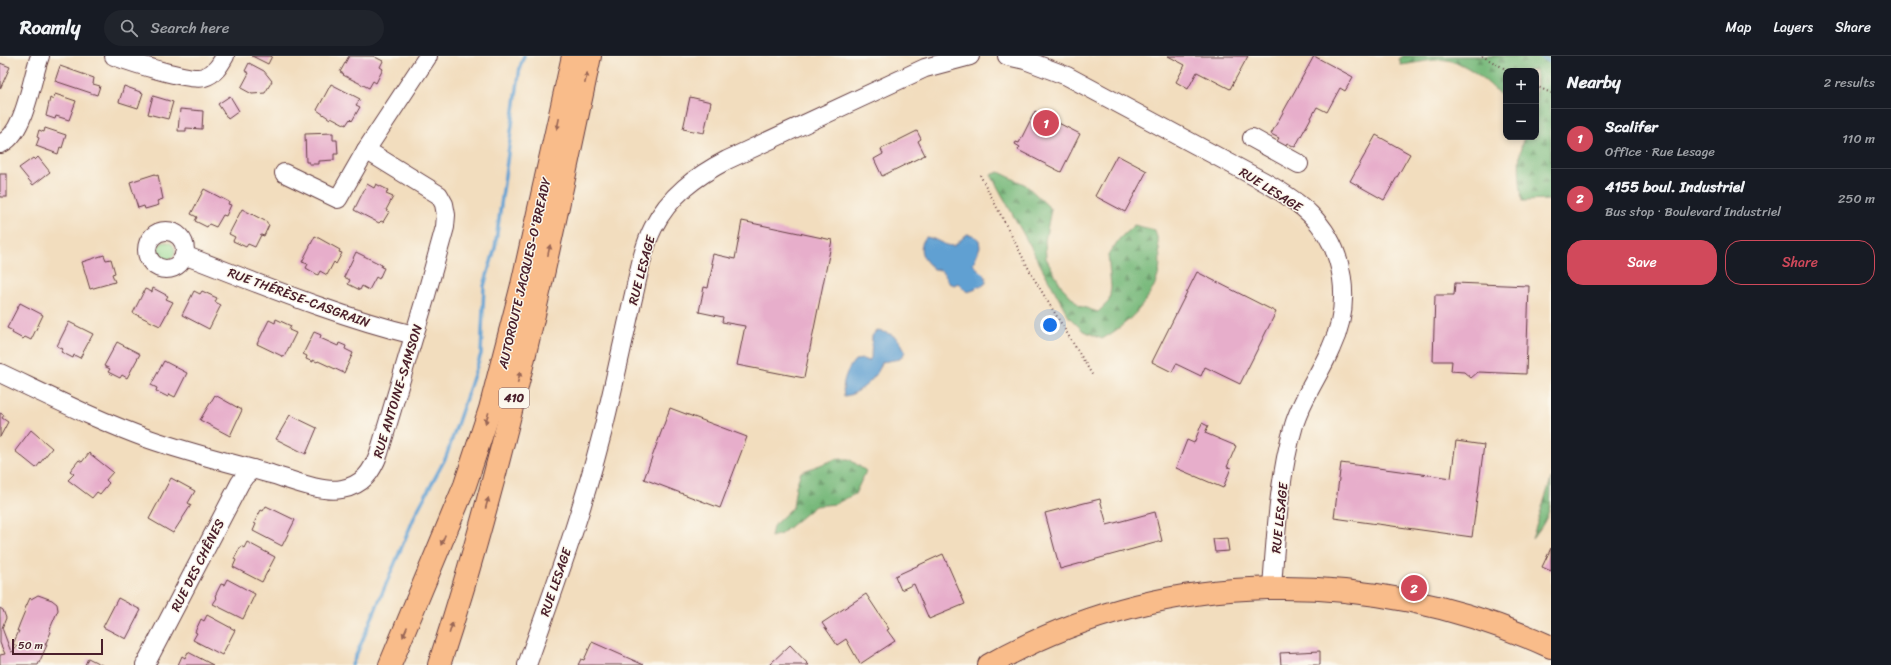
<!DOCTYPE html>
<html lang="en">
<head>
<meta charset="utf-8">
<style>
	body { margin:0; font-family:Sriracha,sans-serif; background:#20242c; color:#f1f3f6 }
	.controls { position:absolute; right:12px; top:12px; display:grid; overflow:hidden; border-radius:8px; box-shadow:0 2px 6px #0003 }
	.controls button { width:36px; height:36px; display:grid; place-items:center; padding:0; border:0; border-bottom:1px solid #363941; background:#171b24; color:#f1f3f6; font:20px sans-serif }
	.scale { position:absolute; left:12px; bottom:10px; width:91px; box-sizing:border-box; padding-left:4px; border:2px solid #4a1f2b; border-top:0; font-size:11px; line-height:14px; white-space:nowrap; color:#4a1f2b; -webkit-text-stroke:3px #fbf7ec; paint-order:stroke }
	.you { position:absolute; left:1050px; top:269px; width:14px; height:14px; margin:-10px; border:3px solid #fff; border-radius:50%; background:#1a73e8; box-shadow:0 0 0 6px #1a73e833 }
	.badge { display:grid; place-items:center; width:26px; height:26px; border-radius:50%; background:#d1495b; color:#fff; font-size:13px; font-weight:700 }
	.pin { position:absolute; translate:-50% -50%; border:2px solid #fff; box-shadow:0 1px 4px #0006 }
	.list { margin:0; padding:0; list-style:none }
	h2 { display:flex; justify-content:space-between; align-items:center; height:52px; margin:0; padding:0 16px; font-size:17px }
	h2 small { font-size:13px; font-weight:400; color:#9ea1a6 }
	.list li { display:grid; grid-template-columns:26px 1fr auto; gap:12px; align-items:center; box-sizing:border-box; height:60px; padding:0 16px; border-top:1px solid #363941 }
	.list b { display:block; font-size:15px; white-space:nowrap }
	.list p { margin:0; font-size:13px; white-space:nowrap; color:#9ea1a6 }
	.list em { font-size:13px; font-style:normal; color:#9ea1a6 }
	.actions { display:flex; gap:8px; padding:12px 16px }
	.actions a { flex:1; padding:9px 0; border:1px solid #d1495b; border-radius:16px; text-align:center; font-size:14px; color:#d1495b }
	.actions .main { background:#d1495b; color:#fff }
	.icon { flex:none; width:22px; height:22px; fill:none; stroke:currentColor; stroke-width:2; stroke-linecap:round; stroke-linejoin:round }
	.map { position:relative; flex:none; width:1551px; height:609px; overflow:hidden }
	header { display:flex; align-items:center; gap:24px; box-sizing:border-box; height:56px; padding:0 20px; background:#171b24; border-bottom:1px solid #363941 }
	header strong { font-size:19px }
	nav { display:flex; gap:22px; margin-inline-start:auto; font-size:14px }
	.search { width:280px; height:36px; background:#20242c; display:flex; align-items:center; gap:10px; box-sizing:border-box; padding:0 14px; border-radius:22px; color:#9ea1a6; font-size:15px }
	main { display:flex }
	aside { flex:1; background:#171b24 }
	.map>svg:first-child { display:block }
</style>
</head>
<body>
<header>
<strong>Roamly</strong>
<div class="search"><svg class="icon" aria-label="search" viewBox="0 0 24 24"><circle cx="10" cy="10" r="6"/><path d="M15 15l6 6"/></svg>Search here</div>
<nav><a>Map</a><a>Layers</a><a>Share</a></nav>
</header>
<main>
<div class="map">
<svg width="1551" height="609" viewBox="0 0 1551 609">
	<defs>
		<pattern id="grass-tufts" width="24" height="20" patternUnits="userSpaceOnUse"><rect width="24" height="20" fill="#95d991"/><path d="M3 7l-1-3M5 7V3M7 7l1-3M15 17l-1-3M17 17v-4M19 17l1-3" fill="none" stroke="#82ba7d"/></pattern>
		<pattern id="forest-firs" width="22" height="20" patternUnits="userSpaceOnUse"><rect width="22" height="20" fill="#78b97b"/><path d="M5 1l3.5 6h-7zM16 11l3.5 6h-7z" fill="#649665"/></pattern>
	</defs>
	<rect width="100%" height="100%" fill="#fbf7ec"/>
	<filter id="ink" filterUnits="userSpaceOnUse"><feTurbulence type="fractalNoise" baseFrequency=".025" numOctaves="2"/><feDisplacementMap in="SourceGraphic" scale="8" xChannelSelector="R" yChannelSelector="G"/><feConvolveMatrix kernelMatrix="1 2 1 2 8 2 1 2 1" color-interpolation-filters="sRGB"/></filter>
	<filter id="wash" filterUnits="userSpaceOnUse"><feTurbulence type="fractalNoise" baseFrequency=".012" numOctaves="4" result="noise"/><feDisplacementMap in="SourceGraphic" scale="16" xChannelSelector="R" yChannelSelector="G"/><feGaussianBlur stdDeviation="0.9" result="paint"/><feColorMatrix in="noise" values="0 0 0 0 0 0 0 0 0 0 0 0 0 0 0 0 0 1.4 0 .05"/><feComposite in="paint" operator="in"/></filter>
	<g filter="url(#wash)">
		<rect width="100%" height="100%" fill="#f2ddbe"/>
		<circle fill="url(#grass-tufts)" stroke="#707c5e" cx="166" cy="195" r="9"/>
		<g fill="url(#forest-firs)" stroke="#616c53">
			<path d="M1403 0H1551V144L1522 145C1520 123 1516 102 1524 81H1536V15H1506V45C1491 29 1470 8 1447 4 1437 2 1412 8 1401 9L1399 3Z"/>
			<path d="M999 116 1026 129 1051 153 1045 185 1046 202 1062 231 1080 250 1098 256 1109 245 1111 231 1108 199 1120 182 1134 169 1155 174C1159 187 1162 206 1158 220 1150 246 1126 270 1102 283L1082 274 1069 261 991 119Z"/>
			<path d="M836 403H849L866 415 855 438 835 448 815 450 781 478 771 481 773 470 793 451 796 430 801 416Z"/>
			<path d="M1551 423C1551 452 1551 460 1532 483Z"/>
		</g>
		<g fill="#60a0d2" stroke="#55607e">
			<path d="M967 178 973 179 979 184 980 191 973 208 986 221V227L982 230H978L974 234 967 236 958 227 954 229 949 227C945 220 944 213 934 213 923 204 916 193 926 181 936 182 943 190 954 190Z"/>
			<path d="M876 275C891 276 901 282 905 296L900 303 882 306C879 320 859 339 844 340 841 327 847 313 855 304L863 303 868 305 871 302 872 280Z"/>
		</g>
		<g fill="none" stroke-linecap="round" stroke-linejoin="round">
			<g stroke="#60a0d2" stroke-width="3.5">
				<path d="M1540 0 1551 6"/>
				<path d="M352 609 416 457 446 401 481 298 484 230 495 192 520 11 524 0"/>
			</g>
		</g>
		<g id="blocks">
			<g fill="#e7aecb">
				<path d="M252 0H272L268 8Z"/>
				<path d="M349 0H373L383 5 380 11 383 13 376 27 373 25 369 32 343 19 344 18 340 16Z"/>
				<path d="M1168 0H1248L1230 33 1197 16 1188 33 1176 26 1185 9Z"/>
				<path d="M1314 0 1353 21 1345 35 1340 32 1327 56 1317 51 1295 91 1287 87 1284 92 1275 88 1279 82 1271 78Z"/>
				<path d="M0 7 10 11 0 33Z"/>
				<path d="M249 7 264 15 272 25 265 37 252 38 241 32 249 17 245 15Z"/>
				<path d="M60 10 94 22 93 28 100 30 97 39 55 25Z"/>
				<path d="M331 28 360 43 356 49 360 51 352 65 350 63 346 69 331 61 330 63 317 54Z"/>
				<path d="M124 30 143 37 138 52 119 46Z"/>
				<path d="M55 38 76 45 69 64 56 60 55 63 46 60 50 42 53 44Z"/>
				<path d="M153 40 173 46 168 63 148 58Z"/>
				<path d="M230 40 239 55 228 63 218 48Z"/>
				<path d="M690 41 711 46 704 77 683 73Z"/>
				<path d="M180 53 203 55 202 73 186 72V75H178Z"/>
				<path d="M1035 55 1080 78 1061 116 1018 94 1020 91 1015 88 1016 86 1019 87Z"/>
				<path d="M45 72 66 79 62 92 60 91 58 98 36 90 39 82 37 81 39 74 44 76Z"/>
				<path d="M917 75 921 83 918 85 925 99 882 120 874 103 883 98 881 93Z"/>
				<path d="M333 77V84H337L338 98H334V104L319 105V108H309V106H306L305 78Z"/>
				<path d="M1376 79 1410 98 1384 144 1350 125Z"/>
				<path d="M1117 99 1147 115 1125 156 1095 140Z"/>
				<path d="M38 101 50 116 33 129 19 112 33 102 35 104Z"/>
				<rect x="0" y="118" width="7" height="23"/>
				<path d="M155 118 156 120 158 119 163 143 157 145 159 149 145 153 144 150 138 152 130 126Z"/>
				<path d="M367 128 374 132 376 128 388 134 386 138 393 141 386 154 389 156 383 166 381 165 379 167 354 154Z"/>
				<path d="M204 133 229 146 228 148 231 149 226 160 223 159 216 171 209 168 207 171 195 165 197 161 191 158Z"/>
				<path d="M242 153 267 166V168L269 169 264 180 261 179 255 191 248 188 246 191 233 185 235 181 229 178Z"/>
				<path d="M742 165 832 184 804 322 737 309 745 270 722 266 723 261 699 256 704 231 708 232 713 207H711L713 198 735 203Z"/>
				<path d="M315 180 340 194 339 196 342 197 336 208 334 206 327 219 320 215 318 219 306 212 308 208 302 206Z"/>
				<path d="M356 196 382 209 381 211 384 212 379 223 376 221 369 234 362 230 360 234 348 228 350 224 344 221Z"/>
				<path d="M104 199 106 204 111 203 115 217 112 218 115 226 90 233 82 206Z"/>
				<path d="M1197 216 1276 256 1240 328 1205 311 1201 320 1176 308 1172 316 1152 306Z"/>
				<path d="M1455 227 1529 230 1526 318 1478 316 1471 322 1464 316 1451 315 1452 305H1433L1435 239H1454Z"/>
				<path d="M153 232 168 240 166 243 173 246 160 270 133 257 145 233 152 236Z"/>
				<path d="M194 235 200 238 202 235 217 242 215 246 221 249 209 273 182 259Z"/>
				<path d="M20 247 43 259 31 284 25 281 23 283 12 277 13 275 7 272Z"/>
				<path d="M276 263 291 270 289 274 296 277 284 301 257 288 269 264 275 267Z"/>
				<path d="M69 266 93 278 80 302 74 299 73 302 61 296 63 293 57 290Z"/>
				<path d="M314 276 321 279 320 282 338 290 339 287 346 290 345 293 353 297 344 317 318 305 317 306 313 304V306L306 303 307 300 303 298Z"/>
				<path d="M117 286 140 298 127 322 122 319 120 322 108 316 110 313 104 310Z"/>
				<path d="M164 305 187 317 175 341 169 338 168 341 156 335 157 332 151 329Z"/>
				<path d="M215 339 242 354 230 380 200 364Z"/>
				<path d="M670 352 747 381 720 452 644 423Z"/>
				<path d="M0 357 4 359 2 362 8 366 0 381Z"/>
				<path d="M290 359 317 372 306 398 276 383Z"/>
				<path d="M1202 367 1208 370 1205 377 1236 390 1227 411 1231 412 1223 432 1176 412 1187 384 1194 387Z"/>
				<path d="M31 374 52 392 36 412 15 395Z"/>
				<path d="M1456 385 1484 389 1472 481 1334 462 1341 407 1451 422Z"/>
				<path d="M89 397 113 416 106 424 109 427 100 438 97 436 92 442 68 424 74 418 70 415 79 404 82 406Z"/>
				<path d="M171 422 195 435 188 447 191 449 173 477 149 463Z"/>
				<path d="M1100 443 1107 469 1155 456 1162 485 1060 513 1045 457Z"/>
				<path d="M266 450 295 464 282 490 253 475 256 468 254 467 261 454 263 455Z"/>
				<path d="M1227 482 1229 495 1215 496 1213 483Z"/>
				<path d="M247 486 275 501 262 526 233 511 236 504 234 503 241 490 244 492Z"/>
				<path d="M1551 492V515L1542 511Z"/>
				<path d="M943 498 965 548 929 563 914 528 901 534 895 520Z"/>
				<path d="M227 523 255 538 243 563 213 548 217 542 215 540 221 528 224 529Z"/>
				<path d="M866 538 889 573 887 574 895 585 860 608 846 583 837 589 822 567Z"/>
				<path d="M38 539 52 544 57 548 58 554 49 575 51 576 45 589H47L38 609H0V599L5 598 0 587V552L3 554 6 562 2 572 11 596 14 595 17 590 13 588 19 575H17L20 567 25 555H24L30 542 31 543Z"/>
				<path d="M118 542 141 554 126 583 103 571Z"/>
				<path d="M207 559 235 574 222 599 193 584 197 577 195 576 201 563 204 565Z"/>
				<path d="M592 586 644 609H578L581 603 584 604Z"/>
				<path d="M790 589 809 609H769Z"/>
				<path d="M1320 595V609H1281L1280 597Z"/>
				<path d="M188 596 213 609H178L182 600 185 602Z"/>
				<path d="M88 602 102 609H85Z"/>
			</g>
		</g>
	</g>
	<g filter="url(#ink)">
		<use href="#blocks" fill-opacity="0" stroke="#633c41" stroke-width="1"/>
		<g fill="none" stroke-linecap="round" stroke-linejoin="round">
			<defs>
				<g id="minor">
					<path d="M114 0C130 6 191 26 204 21 215 18 220 9 225 0"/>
					<path d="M1007 0 1025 4 1067 20 1263 125C1279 134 1296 144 1310 158 1346 193 1352 248 1331 292 1320 318 1302 342 1294 369 1279 419 1276 479 1272 531"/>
					<path d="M1252 82 1299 108"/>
					<path d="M0 88C25 79 31 23 40 0"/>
					<path d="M284 117 338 143 366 94 428 0"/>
					<circle cx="166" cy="194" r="19"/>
					<path d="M184 199C260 228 336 260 414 279"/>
					<path d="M0 317C49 340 98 365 149 383 189 397 231 407 271 418 291 424 322 437 342 433 363 429 372 416 379 397L425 243 445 171 446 159 444 148 439 139 366 94"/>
					<path d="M145 609 240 427 245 420 253 413"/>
					<path d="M527 609C557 525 588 440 608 353 617 315 625 276 634 238 639 216 643 192 653 172 669 140 696 120 727 104L925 12 970 0"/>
				</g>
				<path id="major" d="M989 609C1163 510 1370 509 1551 591"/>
				<g id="highway">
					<path d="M390 609 465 429 490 353 522 229 573 0"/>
					<path d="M439 609C504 410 547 205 590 0"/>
				</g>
			</defs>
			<use href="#minor" stroke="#633c41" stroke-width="20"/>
			<use href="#major" stroke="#633c41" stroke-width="24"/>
			<use href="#highway" stroke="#633c41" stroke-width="24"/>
			<g stroke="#633c41" stroke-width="2" stroke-dasharray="1 3" stroke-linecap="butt">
				<path d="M1482 0 1509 15"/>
				<path d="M1536 30 1551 37"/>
				<path d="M980 119 1033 221 1093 320"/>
			</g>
			<use href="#minor" stroke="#fff" stroke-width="18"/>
			<use href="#major" stroke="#f9bc8a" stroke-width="22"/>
			<use href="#highway" stroke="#f9bc8a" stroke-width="22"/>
		</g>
		<defs><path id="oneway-solid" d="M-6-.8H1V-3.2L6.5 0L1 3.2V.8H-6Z"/></defs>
		<g fill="#996656">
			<use href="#oneway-solid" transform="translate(586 22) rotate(-78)"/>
			<use href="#oneway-solid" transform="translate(558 68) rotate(102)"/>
			<use href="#oneway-solid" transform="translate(549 194) rotate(-78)"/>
			<use href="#oneway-solid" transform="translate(519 321) rotate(-76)"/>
			<use href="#oneway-solid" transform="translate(487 362) rotate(107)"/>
			<use href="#oneway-solid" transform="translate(487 447) rotate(-75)"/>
			<use href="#oneway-solid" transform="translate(443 484) rotate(112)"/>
			<use href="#oneway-solid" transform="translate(451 572) rotate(-73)"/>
			<use href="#oneway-solid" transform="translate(405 576) rotate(113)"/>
		</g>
	</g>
	<g text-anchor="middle" stroke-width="3" stroke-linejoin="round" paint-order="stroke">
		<rect fill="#fbf7ec" stroke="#7f6065" stroke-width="1" x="499" y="332" width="30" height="20" rx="3"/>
		<g font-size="12" font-weight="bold" fill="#4a1f2b">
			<text x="514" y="346">410</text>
		</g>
		<g font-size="13" fill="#4a1f2b" stroke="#fbf7ec">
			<text transform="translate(1271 133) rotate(32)" y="5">RUE LESAGE</text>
			<text transform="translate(641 214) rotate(-75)" y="5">RUE LESAGE</text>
			<text transform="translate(524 217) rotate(-77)" y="5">AUTOROUTE JACQUES-O'BREADY</text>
			<text transform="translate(299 241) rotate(20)" y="5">RUE THÉRÈSE-CASGRAIN</text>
			<text transform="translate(397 335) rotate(-73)" y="5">RUE ANTOINE-SAMSON</text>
			<text transform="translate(1279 462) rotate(-84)" y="5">RUE LESAGE</text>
			<text transform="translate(197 509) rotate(-63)" y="5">RUE DES CHÊNES</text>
			<text transform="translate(555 526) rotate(-71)" y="5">RUE LESAGE</text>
		</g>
	</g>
</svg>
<div class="controls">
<button>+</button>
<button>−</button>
</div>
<div class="scale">50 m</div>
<div class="you"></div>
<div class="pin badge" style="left:1046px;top:67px">1</div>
<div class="pin badge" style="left:1414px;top:532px">2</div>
</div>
<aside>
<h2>Nearby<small>2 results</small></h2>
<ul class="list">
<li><span class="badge">1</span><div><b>Scalifer</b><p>Office · Rue Lesage</p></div><em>110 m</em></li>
<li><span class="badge">2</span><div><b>4155 boul. Industriel</b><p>Bus stop · Boulevard Industriel</p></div><em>250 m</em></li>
</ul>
<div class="actions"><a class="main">Save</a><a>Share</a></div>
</aside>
</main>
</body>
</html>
